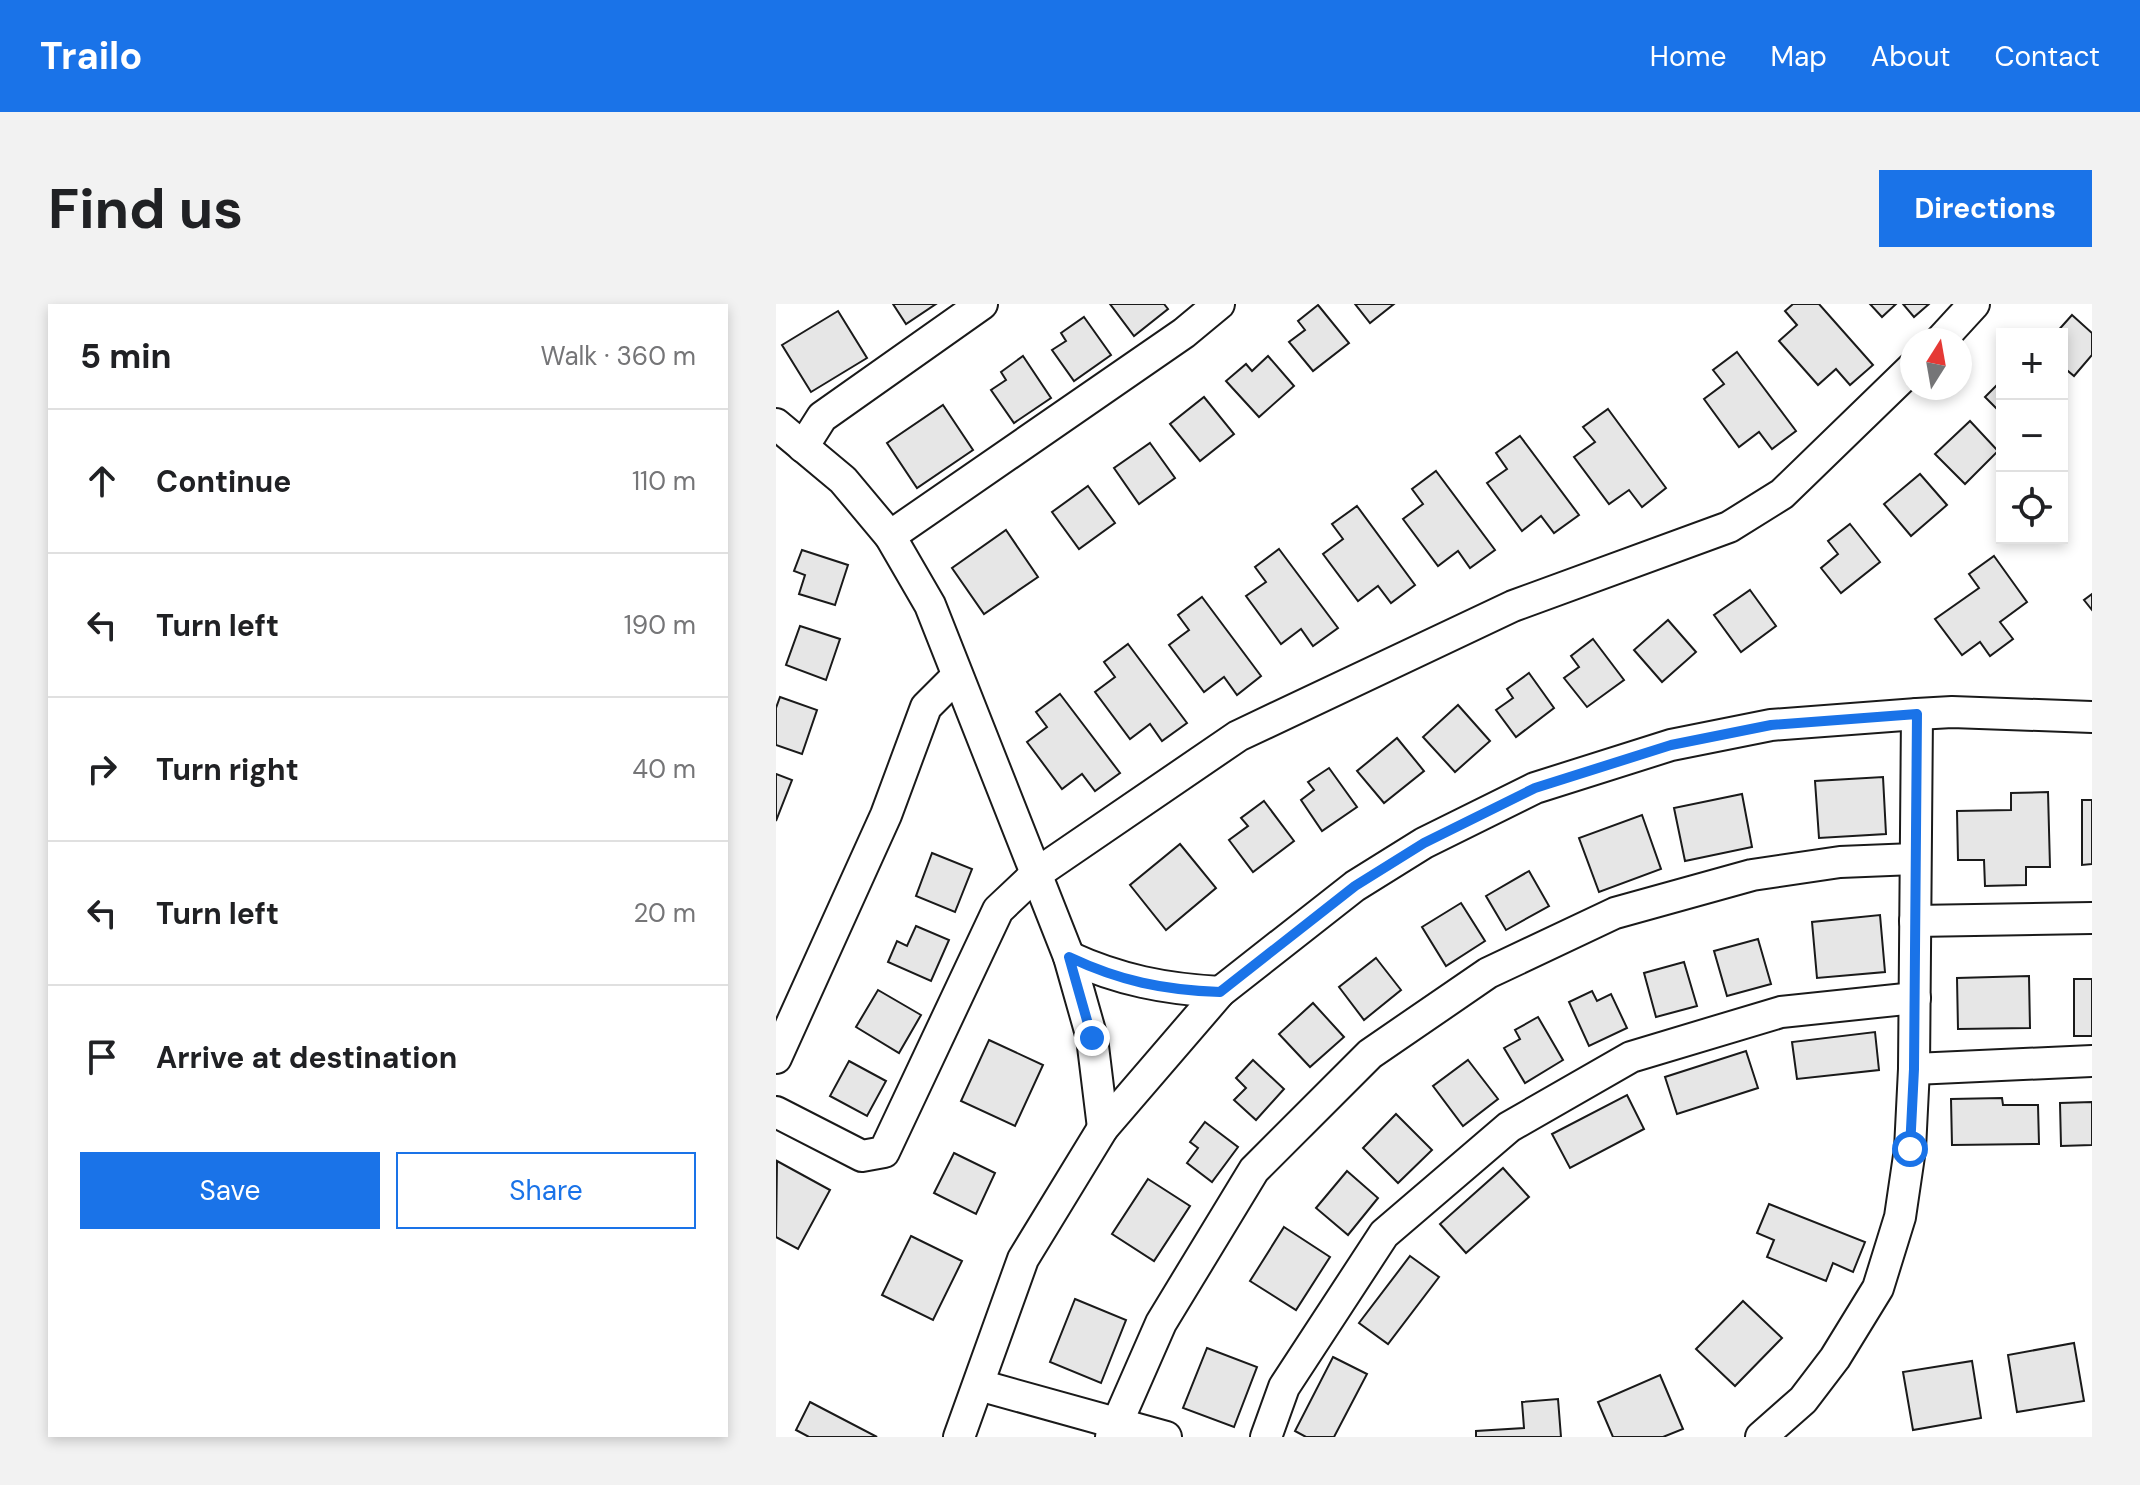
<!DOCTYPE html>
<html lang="en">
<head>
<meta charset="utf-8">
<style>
	body { margin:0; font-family:"DM Sans",sans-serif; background:#f2f2f2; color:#202124 }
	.controls { position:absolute; right:24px; top:24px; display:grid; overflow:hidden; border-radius:0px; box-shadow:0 4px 12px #0003 }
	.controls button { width:72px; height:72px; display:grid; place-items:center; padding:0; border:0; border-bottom:2px solid #e0e0e0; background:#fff; color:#202124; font:40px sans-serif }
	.compass { position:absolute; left:1124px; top:24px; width:72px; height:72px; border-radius:50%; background:#fff; box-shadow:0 4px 12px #0003; rotate:11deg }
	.stop { position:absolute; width:24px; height:24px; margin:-18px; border:6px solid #1a73e8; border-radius:50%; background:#fff }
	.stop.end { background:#1a73e8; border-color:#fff; box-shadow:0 2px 8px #0008 }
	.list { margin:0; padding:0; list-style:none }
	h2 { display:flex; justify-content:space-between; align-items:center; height:104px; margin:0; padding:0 32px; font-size:34px }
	h2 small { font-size:26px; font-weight:400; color:#757577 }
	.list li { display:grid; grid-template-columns:52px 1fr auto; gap:24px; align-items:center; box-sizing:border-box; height:144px; padding:0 32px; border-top:2px solid #e0e0e0 }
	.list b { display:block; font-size:30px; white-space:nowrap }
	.list em { font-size:26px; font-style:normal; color:#757577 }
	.actions { display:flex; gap:16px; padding:24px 32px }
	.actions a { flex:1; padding:18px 0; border:2px solid #1a73e8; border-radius:0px; text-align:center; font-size:28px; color:#1a73e8 }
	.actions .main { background:#1a73e8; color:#fff }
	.icon { flex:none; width:44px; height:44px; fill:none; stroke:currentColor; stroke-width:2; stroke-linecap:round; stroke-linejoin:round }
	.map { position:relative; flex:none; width:1316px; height:1133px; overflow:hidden; border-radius:0px }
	header { display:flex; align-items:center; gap:48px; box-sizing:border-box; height:112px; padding:0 40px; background:#1a73e8; color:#fff }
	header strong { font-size:38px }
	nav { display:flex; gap:44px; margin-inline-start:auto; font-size:28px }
	.intro { display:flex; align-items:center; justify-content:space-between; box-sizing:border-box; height:192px; padding:0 48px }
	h1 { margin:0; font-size:56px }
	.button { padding:20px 36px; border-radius:0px; background:#1a73e8; color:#fff; font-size:28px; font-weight:700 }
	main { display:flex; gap:48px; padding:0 48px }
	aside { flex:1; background:#fff; border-radius:0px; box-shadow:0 4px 12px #0003 }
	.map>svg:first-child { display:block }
</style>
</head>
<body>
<header>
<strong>Trailo</strong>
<nav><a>Home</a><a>Map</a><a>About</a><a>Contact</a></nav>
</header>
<div class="intro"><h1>Find us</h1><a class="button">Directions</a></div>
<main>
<aside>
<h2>5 min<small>Walk · 360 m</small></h2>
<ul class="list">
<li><svg class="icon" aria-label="ahead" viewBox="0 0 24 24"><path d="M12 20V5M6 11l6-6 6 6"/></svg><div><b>Continue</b></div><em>110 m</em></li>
<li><svg class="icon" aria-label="left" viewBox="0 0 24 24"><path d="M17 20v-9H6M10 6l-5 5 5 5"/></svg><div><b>Turn left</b></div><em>190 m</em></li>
<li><svg class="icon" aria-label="right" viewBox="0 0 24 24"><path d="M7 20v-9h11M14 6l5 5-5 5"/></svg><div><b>Turn right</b></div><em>40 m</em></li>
<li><svg class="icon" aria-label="left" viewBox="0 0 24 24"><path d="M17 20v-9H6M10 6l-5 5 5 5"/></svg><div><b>Turn left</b></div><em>20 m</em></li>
<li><svg class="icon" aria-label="arrive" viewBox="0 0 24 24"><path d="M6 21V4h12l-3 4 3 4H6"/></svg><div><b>Arrive at destination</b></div></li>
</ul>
<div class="actions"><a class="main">Save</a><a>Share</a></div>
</aside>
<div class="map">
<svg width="1316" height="1133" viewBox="0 0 1316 1133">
	<rect width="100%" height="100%" fill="#fff"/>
	<g fill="#e6e6e6" stroke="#1a1a1a" stroke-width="2">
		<path d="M117 0H160L130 20Z"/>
		<path d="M334 0H388L392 5 358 32Z"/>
		<path d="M579 0H618L594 19Z"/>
		<path d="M1017 0H1043L1097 61 1074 81 1060 65 1042 81 1003 37 1021 21 1009 7Z"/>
		<path d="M1094 0H1120L1106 13Z"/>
		<path d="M1127 0H1153L1138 13Z"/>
		<path d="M542 1 573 39 537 67 513 38 529 26 522 17Z"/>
		<path d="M62 7 91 54 35 88 6 41Z"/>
		<path d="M1296 11 1316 29V51L1298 72 1286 62V30H1279Z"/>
		<path d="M308 13 335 51 298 77 276 46 290 37 285 29Z"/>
		<path d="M961 48 1020 127 996 145 983 128 963 143 928 95 948 80 937 66Z"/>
		<path d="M247 52 275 94 238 119 215 86 230 76 225 68Z"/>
		<path d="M492 52 518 82 483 113 450 77 470 60 476 67Z"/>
		<path d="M1226 76V110L1209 93Z"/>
		<path d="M428 93 458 130 424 157 394 120Z"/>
		<path d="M167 101 197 146 141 184 111 139Z"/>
		<path d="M832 105 890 184 866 203 853 186 833 200 798 153 819 138 807 123Z"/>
		<path d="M1194 117 1222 147 1189 180 1159 150Z"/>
		<path d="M744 132 803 211 778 229 765 212 746 227 711 179 731 165 720 149Z"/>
		<path d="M374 139 399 174 363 200 338 164Z"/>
		<path d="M660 167 719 246 694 264 682 247 662 262 627 215 647 200 636 185Z"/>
		<path d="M1144 170 1171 201 1135 232 1108 200Z"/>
		<path d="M312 182 339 219 303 245 276 208Z"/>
		<path d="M581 202 639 281 615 299 602 282 582 297 547 250 567 235 556 220Z"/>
		<path d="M1074 220 1104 258 1065 289 1045 264 1062 250 1052 237Z"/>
		<path d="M230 226 262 273 208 310 176 264Z"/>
		<path d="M503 245 562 324 537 342 525 325 505 340 470 292 490 278 479 263Z"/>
		<path d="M26 246 72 261 59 301 23 290 29 271 18 267Z"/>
		<path d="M1218 252 1251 298 1224 318 1237 335 1214 352 1204 338 1186 351 1159 315 1203 284 1193 270Z"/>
		<path d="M974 286 1000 322 965 348 938 311Z"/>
		<path d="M1316 290V306L1308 296Z"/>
		<path d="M426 293 485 372 461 391 448 373 428 388 393 341 413 326 402 311Z"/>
		<path d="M892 316 920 348 886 378 858 346Z"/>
		<path d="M24 322 64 335 50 376 10 361Z"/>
		<path d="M817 335 848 376 811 403 788 374 803 363 795 352Z"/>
		<path d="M352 340 411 419 386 437 374 420 354 435 319 388 339 373 328 358Z"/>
		<path d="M753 369 778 404 740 433 720 406 737 394 731 385Z"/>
		<path d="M284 390 344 469 319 487 306 470 286 485 251 438 271 423 260 408Z"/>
		<path d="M4 393 41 406 26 450 0 441V404Z"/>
		<path d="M682 401 714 437 679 468 647 433Z"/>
		<path d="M621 434 648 467 608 499 581 467Z"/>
		<path d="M553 464 581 503 546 527 525 496 538 486 532 478Z"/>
		<path d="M0 470 16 476 0 517Z"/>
		<path d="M1107 473 1110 530 1043 534 1039 477Z"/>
		<path d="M1272 488 1274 563H1250V581L1209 582 1208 556H1182L1181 507 1235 506V489Z"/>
		<path d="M966 490 976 543 909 557 898 504Z"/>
		<path d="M1306 496H1316V560L1306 561Z"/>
		<path d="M488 497 518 537 477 568 453 536 472 522 465 514Z"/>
		<path d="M866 511 885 565 823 588 803 534Z"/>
		<path d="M404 540 440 584 390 626 354 581Z"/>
		<path d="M156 549 196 565 179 608 140 592Z"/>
		<path d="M753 567 773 602 730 626 710 592Z"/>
		<path d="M685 599 709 637 670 662 646 623Z"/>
		<path d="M1104 611 1109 668 1041 674 1036 618Z"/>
		<path d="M140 622 173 636 155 677 112 658 121 637 131 642Z"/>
		<path d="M982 635 995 680 951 692 938 647Z"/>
		<path d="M600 654 625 686 588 716 563 683Z"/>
		<path d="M908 658 921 702 880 713 868 669Z"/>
		<path d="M1253 672 1254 724 1182 725 1181 674Z"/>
		<rect x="1298" y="675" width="18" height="57"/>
		<path d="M102 686 145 711 123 749 80 723Z"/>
		<path d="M816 687 821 697 835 690 851 724 813 742 793 698Z"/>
		<path d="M537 699 568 733 534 763 503 730Z"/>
		<path d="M762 713 787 756 749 779 728 744 744 735 739 726Z"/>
		<path d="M1099 728 1103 766 1021 775 1016 738Z"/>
		<path d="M213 736 267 761 239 822 185 797Z"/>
		<path d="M970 747 982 784 901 810 889 773Z"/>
		<path d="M477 756 508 785 480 816 458 796 470 784 460 774Z"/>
		<path d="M692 756 722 795 687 822 657 782Z"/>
		<path d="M73 757 110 777 91 812 54 792Z"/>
		<path d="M851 791 868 825 794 864 776 830Z"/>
		<path d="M1226 794 1227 801H1262L1263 840 1176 841 1175 795Z"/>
		<path d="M1316 798V841L1285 842 1284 799Z"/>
		<path d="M620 810 656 846 622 879 587 844Z"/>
		<path d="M429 818 462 843 436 878 411 859 422 844 414 838Z"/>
		<path d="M178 849 219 869 200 910 158 889Z"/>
		<path d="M1 857 54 886 22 945 0 933Z"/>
		<path d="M727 864 753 893 690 949 664 920Z"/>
		<path d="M571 867 602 894 572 931 540 904Z"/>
		<path d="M372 875 414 902 378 957 336 930Z"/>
		<path d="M993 900 1089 938 1077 968 1057 959 1050 977 991 953 998 936 981 929Z"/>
		<path d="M508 923 554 953 520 1006 474 977Z"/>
		<path d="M135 932 186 957 157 1016 106 991Z"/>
		<path d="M634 952 663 973 612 1040 583 1019Z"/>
		<path d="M299 995 350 1016 325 1079 274 1058Z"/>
		<path d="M967 997 1006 1034 959 1082 920 1045Z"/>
		<path d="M1298 1039 1308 1097 1241 1108 1232 1051Z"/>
		<path d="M431 1044 481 1063 458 1123 407 1104Z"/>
		<path d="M557 1053 591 1070 558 1133H530L519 1127Z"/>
		<path d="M1196 1057 1205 1114 1137 1126 1127 1068Z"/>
		<path d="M884 1071 907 1125 887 1133H837L822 1098Z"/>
		<path d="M782 1095 785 1133H700V1127L748 1124 746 1098Z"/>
		<path d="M34 1098 101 1133H33L20 1126Z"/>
	</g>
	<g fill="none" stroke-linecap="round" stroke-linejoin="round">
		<defs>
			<g id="minor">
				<path d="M1165 36 1198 0"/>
				<path d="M0 120 67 176 114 232 154 301 293 653 316 734 327 824"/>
				<path d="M27 143 46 113 206 0"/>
				<path d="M114 232 408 29 443 0"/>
				<path d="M1139 617 1316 614"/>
				<path d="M293 653C343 676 389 685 444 688"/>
				<path d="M0 754 110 511 150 403 181 372"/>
				<path d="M1138 765 1316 757"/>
				<path d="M0 808 86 852 108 848 222 606 260 570 462 432 737 302 953 223 1006 190 1136 64"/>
				<path d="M203 1081 390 1133"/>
				<path d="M183 1133 247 955 327 824 444 688 579 582 648 539 759 484 895 441 995 421 1141 410 1176 408 1316 413"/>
				<path d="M335 1133 385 1019 478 866 594 750 712 669 839 609 976 571 1064 558 1138 555"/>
				<path d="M490 1133 508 1083 608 930 733 823 855 753 1005 708 1139 694"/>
				<path d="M985 1133 1027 1096 1059 1054 1102 984 1124 913 1134 845 1138 765 1141 410"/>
			</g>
		</defs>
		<use href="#minor" stroke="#1a1a1a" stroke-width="34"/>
		<use href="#minor" stroke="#fff" stroke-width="30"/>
	</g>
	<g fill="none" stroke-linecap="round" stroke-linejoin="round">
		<path stroke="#1a73e8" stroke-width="10" d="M316 734 293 653C344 677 387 686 444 688L579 582 648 539 759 484 895 441 995 421 1141 410 1138 765 1134 845"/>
	</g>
</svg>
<div class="controls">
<button>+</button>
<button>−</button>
<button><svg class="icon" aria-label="locate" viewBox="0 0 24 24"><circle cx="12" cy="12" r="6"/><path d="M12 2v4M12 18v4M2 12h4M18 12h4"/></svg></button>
</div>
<svg class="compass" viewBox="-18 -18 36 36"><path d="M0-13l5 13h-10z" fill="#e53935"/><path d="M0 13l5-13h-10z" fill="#757577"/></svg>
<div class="stop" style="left:1134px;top:845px"></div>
<div class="stop end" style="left:316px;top:734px"></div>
</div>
</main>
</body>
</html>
